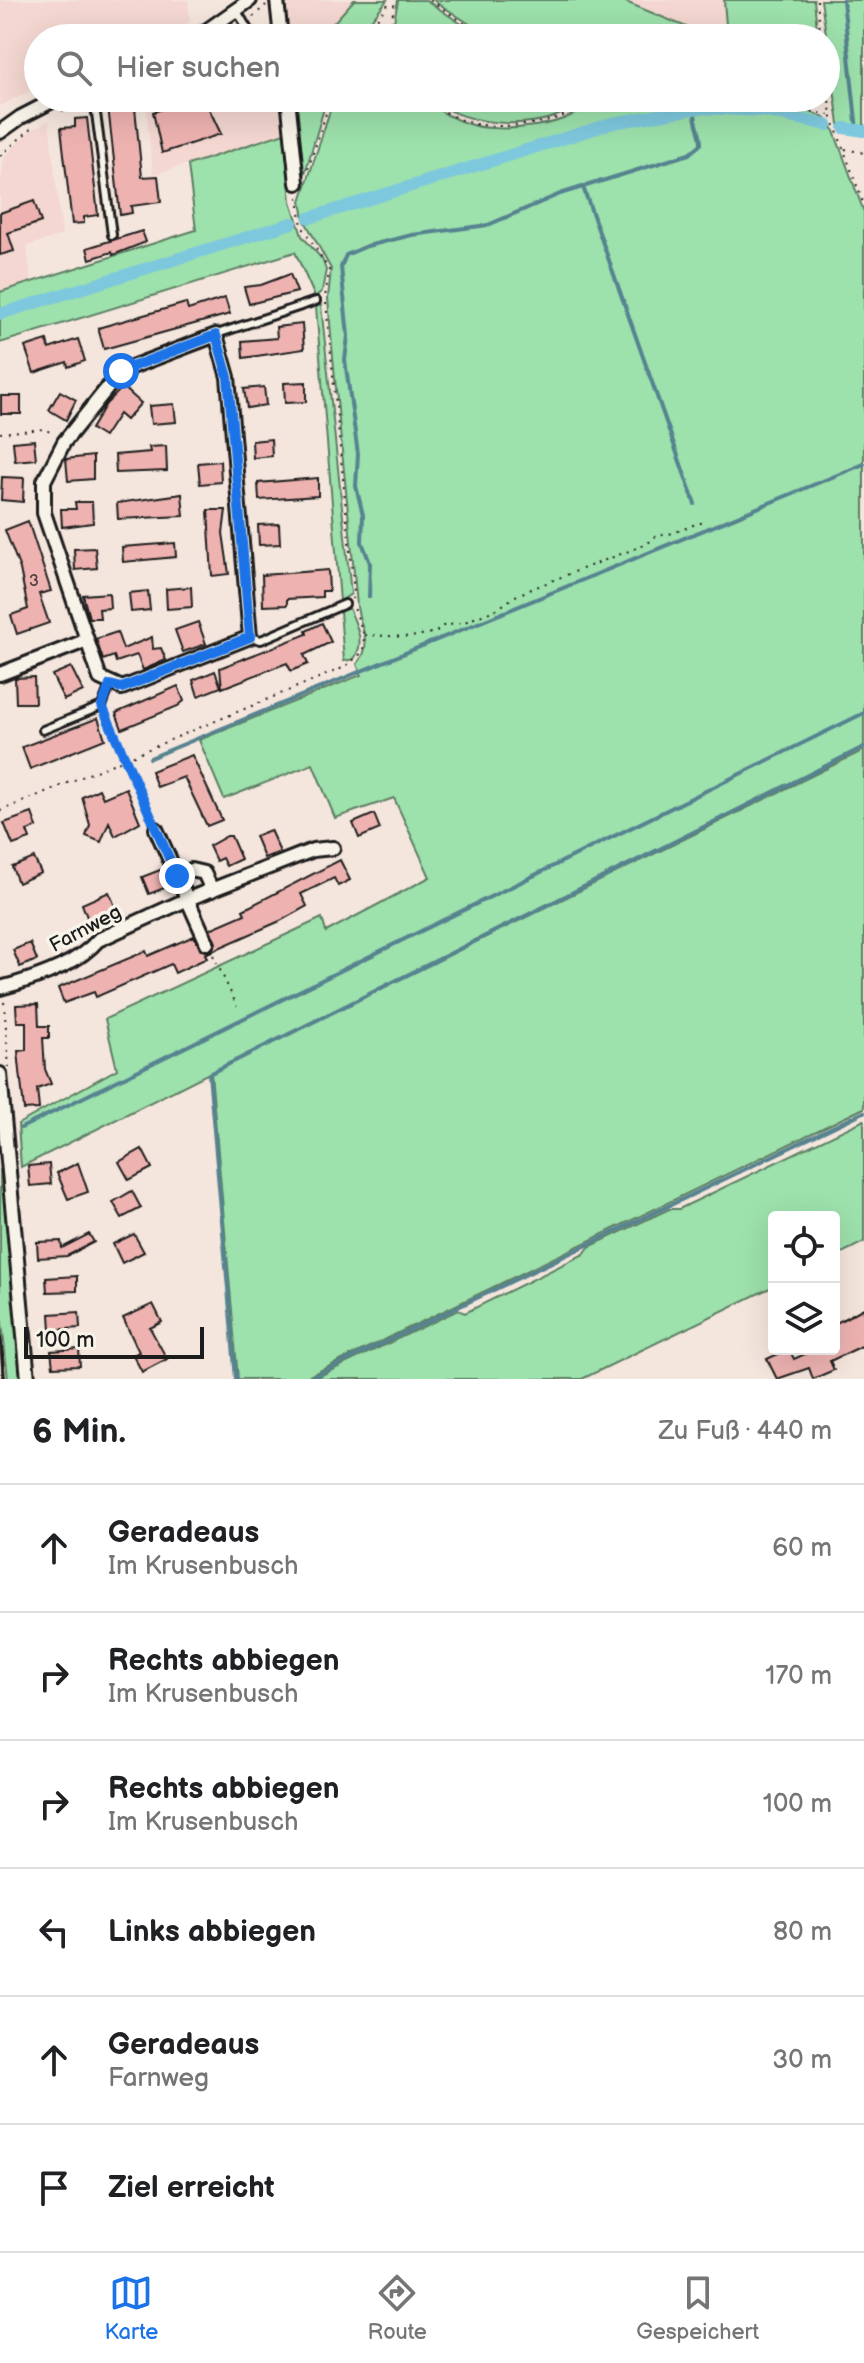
<!DOCTYPE html>
<html lang="de">
<head>
<meta charset="utf-8">
<style>
	body { margin:0; font-family:"Balsamiq Sans",sans-serif; background:#f6f6f6; color:#202124 }
	.controls { position:absolute; right:24px; bottom:24px; display:grid; overflow:hidden; border-radius:8px; box-shadow:0 8px 32px #0002 }
	.controls button { width:72px; height:72px; display:grid; place-items:center; padding:0; border:0; border-bottom:2px solid #e0e0e0; background:#fff; color:#202124; font:40px sans-serif }
	.scale { position:absolute; left:24px; bottom:20px; width:180px; box-sizing:border-box; padding-left:8px; border:4px solid #1c1c1c; border-top:0; font-size:22px; line-height:28px; white-space:nowrap; color:#1c1c1c; -webkit-text-stroke:6px #f7f3e8; paint-order:stroke }
	.stop { position:absolute; width:24px; height:24px; margin:-18px; border:6px solid #1a73e8; border-radius:50%; background:#fff }
	.stop.end { background:#1a73e8; border-color:#fff; box-shadow:0 2px 8px #0008 }
	.list { margin:0; padding:0; list-style:none }
	h2 { display:flex; justify-content:space-between; align-items:center; height:104px; margin:0; padding:0 32px; font-size:34px }
	h2 small { font-size:26px; font-weight:400; color:#757577 }
	.list li { display:grid; grid-template-columns:52px 1fr auto; gap:24px; align-items:center; box-sizing:border-box; height:128px; padding:0 32px; border-top:2px solid #e0e0e0 }
	.list b { display:block; font-size:30px; white-space:nowrap }
	.list p { margin:0; font-size:26px; white-space:nowrap; color:#757577 }
	.list em { font-size:26px; font-style:normal; color:#757577 }
	.icon { flex:none; width:44px; height:44px; fill:none; stroke:currentColor; stroke-width:2; stroke-linecap:round; stroke-linejoin:round }
	.map { position:relative; flex:none; width:864px; height:1379px; overflow:hidden }
	.search { position:absolute; background:#fff; box-shadow:0 8px 32px #0002; left:24px; right:24px; top:24px; height:88px; display:flex; align-items:center; gap:20px; box-sizing:border-box; padding:0 28px; border-radius:44px; color:#757577; font-size:30px }
	.sheet { height:872px; background:#fff }
	nav { display:flex; justify-content:space-around; align-items:center; box-sizing:border-box; height:112px; border-top:2px solid #e0e0e0; background:#fff; font-size:22px; color:#757577 }
	nav a { display:grid; justify-items:center; gap:4px }
	nav .on { color:#1a73e8 }
	.map>svg:first-child { display:block }
</style>
</head>
<body>
<div class="map">
<svg width="864" height="1379" viewBox="0 0 864 1379">
	<rect width="100%" height="100%" fill="#f5e6dd"/>
	<filter id="ink" filterUnits="userSpaceOnUse"><feTurbulence type="fractalNoise" baseFrequency=".0125" numOctaves="2"/><feDisplacementMap in="SourceGraphic" scale="16" xChannelSelector="R" yChannelSelector="G"/><feConvolveMatrix kernelMatrix="1 2 1 2 8 2 1 2 1" color-interpolation-filters="sRGB"/></filter>
	<g filter="url(#ink)">
		<g fill="#f3d7d0">
			<path d="M0 0H188L190 22 153 38H38V87L0 106Z"/>
			<path d="M280 0H354L320 38H284Z"/>
			<path d="M621 0H724L727 38H713Z"/>
			<path d="M145 98H281L284 133 153 175Z"/>
			<path d="M49 120 62 235 27 246 31 281 0 292V188L4 157 27 133Z"/>
		</g>
		<g fill="#9de1ac" stroke="#5c7e64" stroke-width="2">
			<path d="M354 0H387L357 38H320Z"/>
			<path d="M398 0H426L482 38H395L393 27Z"/>
			<path d="M433 0H621L713 38H491Z"/>
			<path d="M724 0H814L818 38H727Z"/>
			<path d="M821 0H864V129L839 124Z"/>
			<path d="M291 98H327L301 187Z"/>
			<path d="M334 98H422C437 110 454 120 472 125 498 133 579 128 589 98 629 98 810 93 831 124L762 111 699 107 612 122 304 219 301 201Z"/>
			<path d="M430 98H583C554 135 463 128 430 98Z"/>
			<path d="M699 109 762 112 832 126 864 212V746L21 1167 18 1124 117 1069 105 1019 322 918 326 932 430 877 394 798 335 818 313 764 224 799 199 740 361 675 357 664C375 644 359 627 357 606 348 504 336 401 328 298L331 269 305 221 614 125Z"/>
			<path d="M284 133 291 201 302 236 322 259 326 270 322 291 315 297 295 252 0 343V292L196 230 188 165Z"/>
			<path d="M321 305 351 594 340 601 316 307Z"/>
			<path d="M349 608C356 625 366 642 354 659L344 661 340 611Z"/>
			<path d="M864 750V1108L303 1379H238L211 1073Z"/>
			<path d="M864 1120V1242L834 1257V1217H774V1286L582 1379H313L458 1310 465 1313 584 1254 589 1247 669 1209H679Z"/>
			<path d="M0 1170H2L21 1379H8L0 1304Z"/>
		</g>
		<g fill="none" stroke-linecap="round" stroke-linejoin="round">
			<g stroke="#578390" stroke-width="4">
				<path d="M843 0 857 130"/>
				<path d="M583 187 695 504"/>
				<path d="M369 597 370 563 362 542 363 515 356 486 358 454 345 360 348 336 341 267 346 255 367 246 412 235 488 225 560 194 689 154 701 144C701 131 694 123 695 109"/>
				<path d="M150 758 864 464"/>
				<path d="M21 1128 864 713"/>
				<path d="M236 1379 209 1074 864 747"/>
				<path d="M308 1379 864 1112"/>
			</g>
			<g stroke="#7ec8de" stroke-width="12">
				<path d="M844 128 864 131"/>
				<path d="M309 218 613 123 699 108 762 111 827 125"/>
				<path d="M0 314 292 223"/>
			</g>
		</g>
		<g fill="#eeb3b1" stroke="#1c1c1c" stroke-width="2">
			<path d="M134 98 142 177 158 176 161 202 131 206 132 213 120 215 108 106Z"/>
			<path d="M197 98H204L221 134 162 153 153 112Z"/>
			<path d="M87 118 98 215 84 217V223L72 224 61 128 75 127V119Z"/>
			<path d="M34 201 41 222 8 233 14 251 0 255V213Z"/>
			<path d="M142 231 146 242 113 255 112 252 90 259 87 248Z"/>
			<path d="M290 274 297 292 249 304 244 287 261 285Z"/>
			<path d="M225 298 230 314 104 349 98 328 186 303 188 310Z"/>
			<path d="M302 324 304 349 243 358 242 341 277 338 276 327Z"/>
			<path d="M78 339 85 361 68 367 67 362 34 373 25 347 47 340 49 349Z"/>
			<path d="M306 382V402L285 403 284 383Z"/>
			<path d="M123 387 141 403 126 420 119 414 104 437 91 429 106 404Z"/>
			<path d="M264 387 266 405 247 408 244 389Z"/>
			<path d="M60 391 76 400 66 420 49 410Z"/>
			<rect x="1" y="396" width="20" height="18"/>
			<path d="M174 404 176 422 151 424 149 406Z"/>
			<path d="M271 439 272 456 253 458 252 441Z"/>
			<path d="M34 440 36 459 15 461 13 442Z"/>
			<path d="M166 446 167 471 116 473 115 455 150 452 149 447Z"/>
			<path d="M93 456V479L68 481 66 459Z"/>
			<path d="M220 461 221 482 200 484 198 463Z"/>
			<path d="M2 477 24 478 23 502 1 500Z"/>
			<path d="M318 478V496L259 500 258 483Z"/>
			<path d="M182 494 184 516 118 519 117 503Z"/>
			<path d="M75 502H92L93 523 62 527 61 509H76Z"/>
			<path d="M208 510H226L223 533 229 574 212 576Z"/>
			<path d="M28 521 51 591 39 594 49 623 17 634 11 615 28 609 20 569 5 530Z"/>
			<path d="M279 524 280 544 259 545 258 525Z"/>
			<path d="M175 543 176 557 123 562 122 547Z"/>
			<path d="M95 548 97 568 75 570 74 549Z"/>
			<path d="M328 570 329 591H322V597L287 599V605L263 606 262 575Z"/>
			<path d="M191 587 192 607 167 609 166 589Z"/>
			<path d="M148 591 150 610 131 612 129 593Z"/>
			<path d="M109 593 110 608 99 609 100 618H89L83 595Z"/>
			<path d="M198 622 206 644 183 652 175 630Z"/>
			<path d="M322 623 331 642 304 655 308 664 291 671 287 663 222 688 220 668 307 634 306 631Z"/>
			<path d="M117 632 123 649 152 637 153 649 161 648 166 660 143 670 137 655 116 662 114 656 103 660 96 639Z"/>
			<path d="M71 667 83 691 64 700 52 675Z"/>
			<path d="M215 671 221 687 198 696 193 680Z"/>
			<path d="M34 677 35 703H16L15 678Z"/>
			<path d="M178 686 184 701 178 706 122 729 116 713Z"/>
			<path d="M98 718 105 739 30 769 22 747Z"/>
			<path d="M192 755 222 820 207 826 184 777 157 787 151 771Z"/>
			<path d="M126 788 140 822 115 836 109 822 101 842 86 836 90 825 82 797 99 789 103 798Z"/>
			<path d="M32 813 37 827 27 831 30 839 13 845 4 823Z"/>
			<path d="M374 814 380 829 359 838 353 823Z"/>
			<path d="M270 830 280 852 264 858 255 836Z"/>
			<path d="M227 836H231L241 859 226 866 222 858 216 861 209 846Z"/>
			<path d="M34 858 41 873 18 883 12 867Z"/>
			<path d="M340 860 350 880 338 886 334 878 301 894 307 906 280 921 205 954 207 958 175 973 171 964 96 997 94 992 64 1003 58 988 146 951 148 956 194 936 201 950 211 951 216 943 210 929 245 914 243 910Z"/>
			<path d="M160 870 167 887 149 894 142 877Z"/>
			<path d="M109 892 118 913 90 925 82 904Z"/>
			<path d="M30 943 37 960 20 967 13 950Z"/>
			<path d="M38 1004 39 1026H49V1038H43L45 1069 51 1084 37 1089 39 1109 24 1110 18 1051 26 1050V1022H17L16 1005Z"/>
			<path d="M142 1149 152 1168 129 1180 119 1162Z"/>
			<path d="M78 1163 88 1192 68 1199 57 1173Z"/>
			<path d="M49 1164 51 1184 30 1186 28 1166Z"/>
			<path d="M132 1191 141 1208 122 1218 113 1202Z"/>
			<path d="M89 1234 94 1242 67 1256 38 1258 37 1242 61 1241 62 1248Z"/>
			<path d="M134 1234 144 1252 122 1263 113 1244Z"/>
			<path d="M77 1276V1291L47 1292 46 1278Z"/>
			<path d="M153 1304 162 1322 150 1328 167 1359 142 1372 133 1355 139 1352 123 1318Z"/>
			<path d="M864 1308V1345L830 1361 834 1370 813 1379 809 1368 777 1379 767 1359 789 1349 794 1359 816 1349H834V1324Z"/>
			<path d="M79 1312 80 1328 51 1330 50 1314Z"/>
			<path d="M79 1349 80 1366 53 1367 51 1351Z"/>
		</g>
		<g fill="none" stroke-linecap="round" stroke-linejoin="round">
			<defs>
				<g id="service">
					<path d="M237 11 253 38"/>
					<path d="M94 98 112 235"/>
					<path d="M217 334 316 301"/>
					<path d="M250 637 261 640 345 604"/>
					<path d="M43 730 102 706 110 685"/>
				</g>
				<g id="minor">
					<path d="M277 0 281 38"/>
					<path d="M196 38 250 0"/>
					<path d="M288 98 297 183"/>
					<path d="M0 132 21 117 58 98"/>
					<path d="M216 335 228 377 250 637 122 688 100 678 44 513V481L64 442 121 371Z"/>
					<path d="M0 674 85 641"/>
					<path d="M156 829 207 943"/>
					<path d="M177 876 191 870 204 873 212 890"/>
					<path d="M0 988C31 980 77 965 98 940L188 899 313 850 333 848"/>
					<path d="M0 1074 28 1379"/>
				</g>
			</defs>
			<use href="#service" stroke="#1c1c1c" stroke-width="12"/>
			<use href="#minor" stroke="#1c1c1c" stroke-width="18"/>
			<g stroke="#1c1c1c" stroke-width="2" stroke-dasharray="2 6" stroke-linecap="butt">
				<path d="M430 0 486 38"/>
				<path d="M817 0 821 38"/>
				<path d="M253 17 266 5"/>
				<path d="M223 38 236 30"/>
				<path d="M363 38 391 0"/>
				<path d="M393 38 391 25 395 0"/>
				<path d="M826 77 831 115 864 205"/>
				<path d="M426 98C439 109 458 121 475 124 503 129 571 126 585 98"/>
				<path d="M749 98 829 115"/>
				<path d="M62 111 85 101"/>
				<path d="M845 149 864 153"/>
				<path d="M0 156 35 125"/>
				<path d="M308 169 331 98"/>
				<path d="M298 197 302 226 329 270 325 297"/>
				<path d="M326 303 354 593 352 599"/>
				<path d="M0 433 44 429 54 434"/>
				<path d="M365 635 411 637 436 632 443 626 462 623 497 609 517 595 556 579 647 544 657 535C676 536 688 524 706 522"/>
				<path d="M105 713 151 817"/>
				<path d="M0 811 345 667 363 652 364 635 354 608"/>
				<path d="M213 955 237 1006"/>
				<path d="M4 1002 9 1067"/>
			</g>
			<use href="#service" stroke="#f7f3e8" stroke-width="6"/>
			<use href="#minor" stroke="#f7f3e8" stroke-width="12"/>
			<path stroke="#1c1c1c" stroke-width="4" d="M0 1332 4 1379"/>
		</g>
	</g>
	<g fill="none" stroke-linecap="round" stroke-linejoin="round" filter="url(#ink)">
		<path stroke="#1a73e8" stroke-width="10" d="M121 371 216 335 228 377 250 637 122 688 110 685 102 706 177 876"/>
	</g>
	<g text-anchor="middle" stroke-width="7" stroke-linejoin="round" paint-order="stroke">
		<g font-size="16" fill="#504241">
			<text x="34" y="586">3</text>
		</g>
		<g font-size="20" fill="#1c1c1c" stroke="#f7f3e8">
			<text transform="translate(85 928) rotate(-28)" y="7">Farnweg</text>
		</g>
	</g>
</svg>
<div class="controls">
<button><svg class="icon" aria-label="locate" viewBox="0 0 24 24"><circle cx="12" cy="12" r="6"/><path d="M12 2v4M12 18v4M2 12h4M18 12h4"/></svg></button>
<button><svg class="icon" aria-label="layers" viewBox="0 0 24 24"><path d="M12 4l9 5-9 5-9-5zM3 14l9 5 9-5"/></svg></button>
</div>
<div class="scale">100 m</div>
<div class="stop" style="left:121px;top:371px"></div>
<div class="stop end" style="left:177px;top:876px"></div>
<div class="search"><svg class="icon" aria-label="search" viewBox="0 0 24 24"><circle cx="10" cy="10" r="6"/><path d="M15 15l6 6"/></svg>Hier suchen</div>
</div>
<section class="sheet">
<h2>6 Min.<small>Zu Fuß · 440 m</small></h2>
<ul class="list">
<li><svg class="icon" aria-label="ahead" viewBox="0 0 24 24"><path d="M12 20V5M6 11l6-6 6 6"/></svg><div><b>Geradeaus</b><p>Im Krusenbusch</p></div><em>60 m</em></li>
<li><svg class="icon" aria-label="right" viewBox="0 0 24 24"><path d="M7 20v-9h11M14 6l5 5-5 5"/></svg><div><b>Rechts abbiegen</b><p>Im Krusenbusch</p></div><em>170 m</em></li>
<li><svg class="icon" aria-label="right" viewBox="0 0 24 24"><path d="M7 20v-9h11M14 6l5 5-5 5"/></svg><div><b>Rechts abbiegen</b><p>Im Krusenbusch</p></div><em>100 m</em></li>
<li><svg class="icon" aria-label="left" viewBox="0 0 24 24"><path d="M17 20v-9H6M10 6l-5 5 5 5"/></svg><div><b>Links abbiegen</b></div><em>80 m</em></li>
<li><svg class="icon" aria-label="ahead" viewBox="0 0 24 24"><path d="M12 20V5M6 11l6-6 6 6"/></svg><div><b>Geradeaus</b><p>Farnweg</p></div><em>30 m</em></li>
<li><svg class="icon" aria-label="arrive" viewBox="0 0 24 24"><path d="M6 21V4h12l-3 4 3 4H6"/></svg><div><b>Ziel erreicht</b></div></li>
</ul>
</section>
<nav>
<a class="on"><svg class="icon" aria-label="map" viewBox="0 0 24 24"><path d="M3 6l6-2 6 2 6-2v14l-6 2-6-2-6 2zM9 4v14M15 6v14"/></svg>Karte</a>
<a><svg class="icon" aria-label="directions" viewBox="0 0 24 24"><path d="M12 3l9 9-9 9-9-9zM9 14v-3h6M13 9l2 2-2 2"/></svg>Route</a>
<a><svg class="icon" aria-label="saved" viewBox="0 0 24 24"><path d="M7 4h10v16l-5-4-5 4z"/></svg>Gespeichert</a>
</nav>
</body>
</html>
